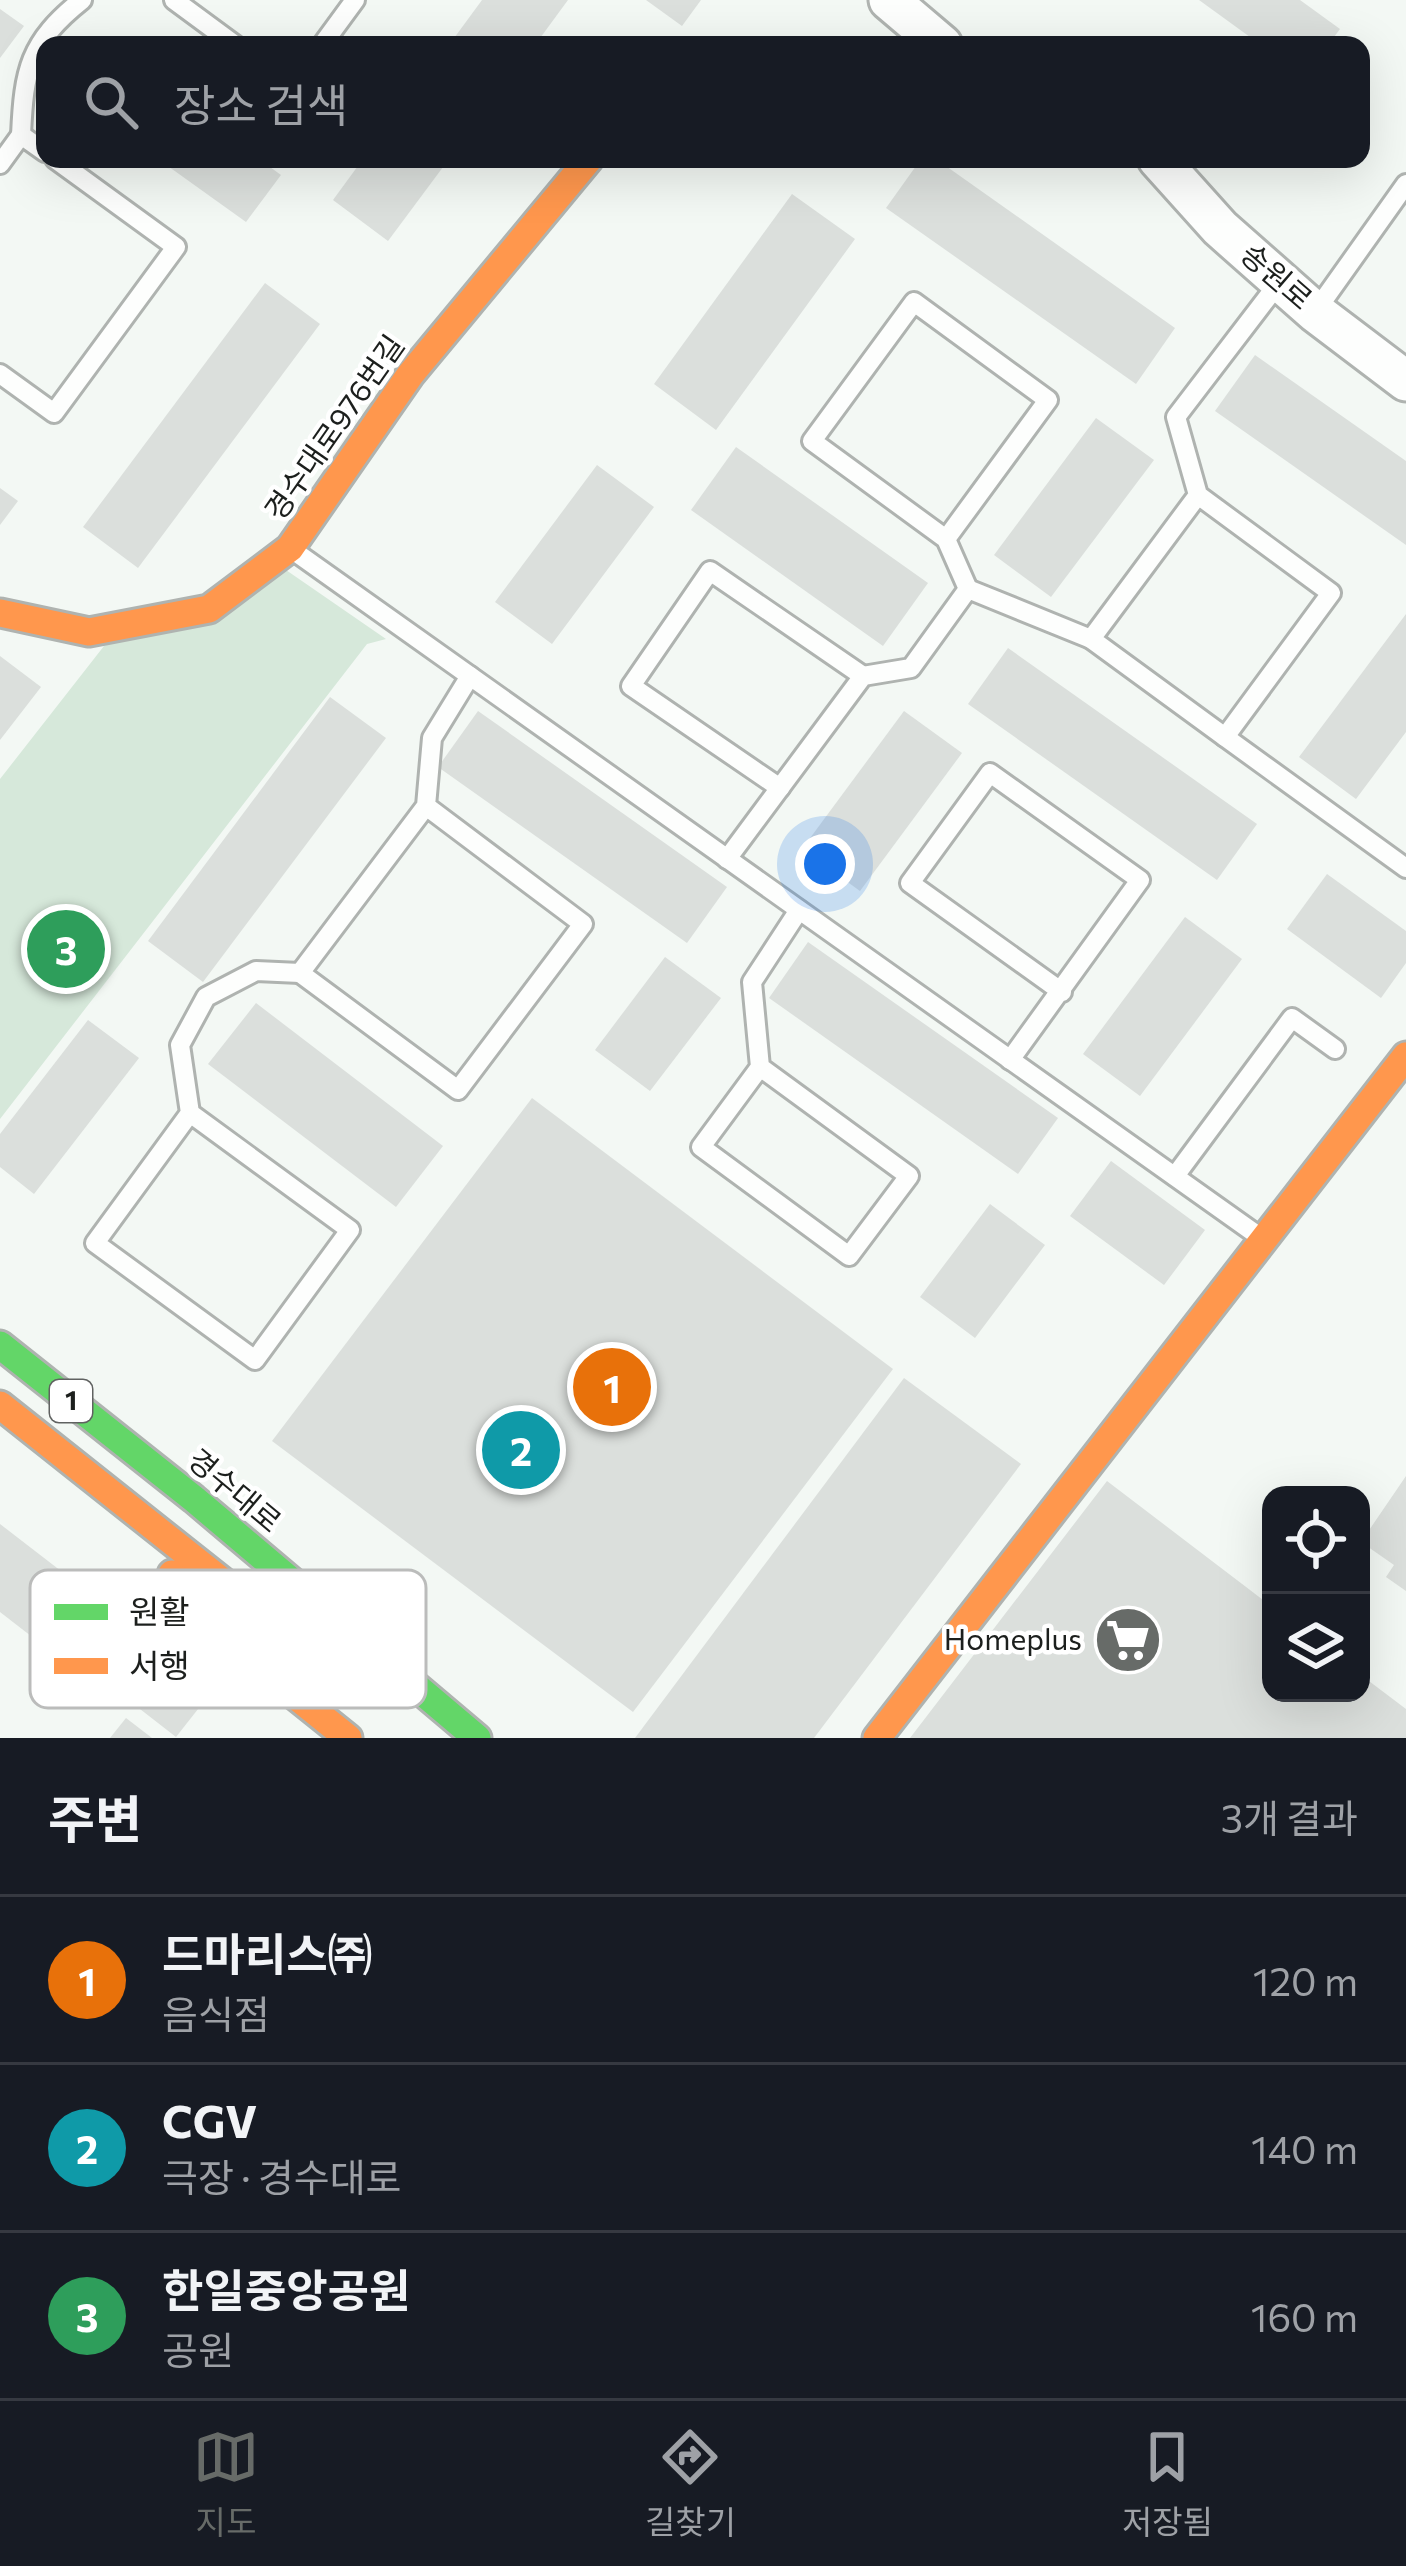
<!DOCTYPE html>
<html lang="ko">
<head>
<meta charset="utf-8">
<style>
	body { margin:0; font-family:Commissioner,"Noto Sans KR",sans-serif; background:#242831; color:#f1f3f6 }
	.controls { position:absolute; right:36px; bottom:36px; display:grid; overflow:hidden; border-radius:24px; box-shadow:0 12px 48px #0002 }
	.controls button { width:108px; height:108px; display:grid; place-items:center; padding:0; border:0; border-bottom:3px solid #363941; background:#171b24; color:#f1f3f6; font:60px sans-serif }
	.you { position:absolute; left:825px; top:864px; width:42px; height:42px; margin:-30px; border:9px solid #fff; border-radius:50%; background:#1a73e8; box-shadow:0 0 0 18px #1a73e833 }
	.badge { display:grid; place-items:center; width:78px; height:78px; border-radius:50%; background:#676b68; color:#fff; font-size:39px; font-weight:700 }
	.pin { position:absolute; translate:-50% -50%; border:6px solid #fff; box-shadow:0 3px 12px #0006 }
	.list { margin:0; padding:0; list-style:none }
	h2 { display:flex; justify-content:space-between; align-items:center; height:156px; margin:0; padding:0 48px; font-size:51px }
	h2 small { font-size:39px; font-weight:400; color:#9ea1a6 }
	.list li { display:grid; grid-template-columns:78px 1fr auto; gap:36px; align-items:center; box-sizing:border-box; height:168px; padding:0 48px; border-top:3px solid #363941 }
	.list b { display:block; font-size:45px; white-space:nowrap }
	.list p { margin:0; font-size:39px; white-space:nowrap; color:#9ea1a6 }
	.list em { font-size:39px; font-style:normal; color:#9ea1a6 }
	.icon { flex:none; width:66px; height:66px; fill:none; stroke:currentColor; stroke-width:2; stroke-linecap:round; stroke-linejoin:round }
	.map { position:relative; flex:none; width:1406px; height:1738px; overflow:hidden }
	.search { position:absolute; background:#171b24; box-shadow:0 12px 48px #0002; left:36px; right:36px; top:36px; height:132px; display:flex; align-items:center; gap:30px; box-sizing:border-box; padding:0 42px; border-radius:24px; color:#9ea1a6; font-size:45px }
	.sheet { height:660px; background:#171b24 }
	nav { display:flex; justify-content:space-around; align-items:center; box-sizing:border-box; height:168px; border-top:3px solid #363941; background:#171b24; font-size:33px; color:#9ea1a6 }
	nav a { display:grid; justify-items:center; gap:6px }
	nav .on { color:#676b68 }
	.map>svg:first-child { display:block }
</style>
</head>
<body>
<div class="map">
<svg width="1406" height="1738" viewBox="0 0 1406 1738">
	<rect width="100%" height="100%" fill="#f3f8f4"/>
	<path fill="#d6e8da" d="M286 570 386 639 367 644 0 1119V779L104 646Z"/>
	<g fill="#dbdfdc">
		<path d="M482 0H568L535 45H449Z"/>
		<path d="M646 0H701L682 26Z"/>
		<path d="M1199 0H1300L1340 29 1328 45H1261Z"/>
		<path d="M0 9 24 26 0 58Z"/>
		<path d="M158 159H259L281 175 246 222Z"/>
		<path d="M363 159H449L388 241 333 200Z"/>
		<path d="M921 159H936L1175 328 1136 384 886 208Z"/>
		<path d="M792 194 855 239 716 430 654 384Z"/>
		<path d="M265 283 320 324 138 568 83 527Z"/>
		<path d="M1255 355 1406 461V545L1215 411Z"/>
		<path d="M1096 418 1154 460 1051 597 994 555Z"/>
		<path d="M736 447 928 583 883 646 691 510Z"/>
		<path d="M597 465 654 507 552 644 495 602Z"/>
		<path d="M0 488 18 501 0 525Z"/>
		<path d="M1406 614V732L1356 799 1299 757Z"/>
		<path d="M1008 648 1257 824 1217 880 968 704Z"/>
		<path d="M0 656 41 687 0 740Z"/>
		<path d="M330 697 386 738 203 982 148 941Z"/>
		<path d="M478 711 727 887 687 943 438 767Z"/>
		<path d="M904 711 962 753 860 891 802 849Z"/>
		<path d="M1327 874 1406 931V963L1381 998 1287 929Z"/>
		<path d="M1185 917 1242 959 1140 1096 1083 1054Z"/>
		<path d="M808 942 1058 1118 1018 1174 769 998Z"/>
		<path d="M665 957 721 998 650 1091 595 1050Z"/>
		<path d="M256 1003 443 1146 396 1207 208 1064Z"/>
		<path d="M88 1020 139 1058 34 1194 0 1167V1134Z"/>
		<path d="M532 1098 893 1369 633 1712 272 1441Z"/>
		<path d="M1111 1161 1205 1230 1164 1285 1070 1216Z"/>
		<path d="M990 1204 1045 1245 975 1338 920 1297Z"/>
		<path d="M904 1378 1021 1464 814 1738H635Z"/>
		<path d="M1406 1476V1591L1386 1577 1394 1565 1361 1542Z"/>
		<path d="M1107 1481 1271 1606V1693H1361V1675L1406 1709V1738H910Z"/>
		<path d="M0 1524 83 1588 40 1643 0 1612Z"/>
		<path d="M157 1669 202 1704 176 1737 131 1702Z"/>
		<path d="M126 1718 152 1738H110Z"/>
	</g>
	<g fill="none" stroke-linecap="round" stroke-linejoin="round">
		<defs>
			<g id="lane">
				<path d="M174 0 235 45"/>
				<path d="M322 45 355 0"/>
				<path d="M21 135C24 70 29 42 82 0"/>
				<path d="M0 164 21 135 45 152"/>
				<path d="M1315 312 1406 184"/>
				<path d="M0 374 54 413 176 247 55 159"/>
				<path d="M1198 495 1091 639 1225 737 1331 593 1198 495 1176 417 1280 281"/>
				<path d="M294 551 1260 1237"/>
				<path d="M968 589 1091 639"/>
				<path d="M1225 737 1406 868"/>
				<path d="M780 788 631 686 710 571 863 676"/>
				<path d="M426 806 583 924 458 1090 300 973 426 806 432 738 470 676"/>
				<path d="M727 859 863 676 911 668 968 589 946 539 1048 400 914 302 812 441 946 539"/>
				<path d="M1010 1060 1140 880 990 773 910 883 1062 992"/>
				<path d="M760 1067 909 1176 849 1256 701 1147 760 1067 752 982 799 910"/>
				<path d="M190 1113 95 1243 255 1360 350 1230 190 1113 180 1045 206 997 256 971 300 973"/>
				<path d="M1175 1176 1292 1018 1335 1049"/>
			</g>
			<g id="street">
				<path d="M889 0 942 45"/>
				<path d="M1158 159 1220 228 1315 312 1406 381"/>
			</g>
			<path id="fast" d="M0 1345 194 1499 477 1738"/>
			<g id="slow">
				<path d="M0 613 89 632 209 609 290 548 410 375 589 159"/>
				<path d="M0 1405 310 1651"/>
				<path d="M172 1574 236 1648 348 1738"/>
				<path d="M877 1738 1406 1056"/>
			</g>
		</defs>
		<use href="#lane" stroke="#afb3b0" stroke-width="24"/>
		<use href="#street" stroke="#afb3b0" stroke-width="45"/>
		<use href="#fast" stroke="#afb3b0" stroke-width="33"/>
		<use href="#slow" stroke="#afb3b0" stroke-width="33"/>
		<use href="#lane" stroke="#fdfefd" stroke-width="18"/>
		<use href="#street" stroke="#fdfefd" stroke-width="39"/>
		<use href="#fast" stroke="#63d668" stroke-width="27"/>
		<use href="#slow" stroke="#ff974d" stroke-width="27"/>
	</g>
	<defs>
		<symbol id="supermarket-disc" viewBox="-11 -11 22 22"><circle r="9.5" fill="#676b68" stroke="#fff"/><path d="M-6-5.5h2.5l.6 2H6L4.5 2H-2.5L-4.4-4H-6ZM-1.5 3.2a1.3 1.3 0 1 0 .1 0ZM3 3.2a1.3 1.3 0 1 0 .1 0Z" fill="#fff"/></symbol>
	</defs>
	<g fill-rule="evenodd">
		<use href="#supermarket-disc" x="1090" y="1602" width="76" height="76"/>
	</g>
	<g text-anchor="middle" stroke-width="9" stroke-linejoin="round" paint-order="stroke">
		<rect fill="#fff" stroke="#606261" stroke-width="3" x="50" y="1380" width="42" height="42" rx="9"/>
		<g font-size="27" font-weight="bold" fill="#1c1f1d">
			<text x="71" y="1410">1</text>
		</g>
		<g font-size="30" fill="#1c1f1d" stroke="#fff">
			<text transform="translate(1276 277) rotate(41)" y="10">송원로</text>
			<text transform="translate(335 428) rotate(-55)" y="10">경수대로976번길</text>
			<text transform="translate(234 1491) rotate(40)" y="10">경수대로</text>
		</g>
		<g font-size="30" fill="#1c1f1d" stroke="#fff" text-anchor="end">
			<text x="1082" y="1650">Homeplus</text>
		</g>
	</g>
	<rect x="30" y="1570" width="396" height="138" rx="18" fill="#fff" stroke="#bbbcbb" stroke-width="3"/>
	<rect x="54" y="1604" width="54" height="16" fill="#63d668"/>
	<rect x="54" y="1658" width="54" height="16" fill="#ff974d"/>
	<g font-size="33" fill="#1c1f1d">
		<text x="129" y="1624">원활</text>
		<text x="129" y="1678">서행</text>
	</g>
</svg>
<div class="controls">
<button><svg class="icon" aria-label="locate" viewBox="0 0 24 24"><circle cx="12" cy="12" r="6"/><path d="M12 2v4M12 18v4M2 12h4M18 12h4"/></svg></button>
<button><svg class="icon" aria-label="layers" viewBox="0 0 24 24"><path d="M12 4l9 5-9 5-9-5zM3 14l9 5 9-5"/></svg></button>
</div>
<div class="you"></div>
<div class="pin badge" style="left:612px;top:1387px;background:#e8710a">1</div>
<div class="pin badge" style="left:521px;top:1450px;background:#0f9aa8">2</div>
<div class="pin badge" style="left:66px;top:949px;background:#2e9e5b">3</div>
<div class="search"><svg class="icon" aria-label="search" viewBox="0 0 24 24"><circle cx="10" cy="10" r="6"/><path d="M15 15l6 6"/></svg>장소 검색</div>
</div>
<section class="sheet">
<h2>주변<small>3개 결과</small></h2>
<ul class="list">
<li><span class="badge" style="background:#e8710a">1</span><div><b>드마리스㈜</b><p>음식점</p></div><em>120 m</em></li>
<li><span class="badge" style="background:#0f9aa8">2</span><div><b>CGV</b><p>극장 · 경수대로</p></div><em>140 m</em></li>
<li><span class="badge" style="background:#2e9e5b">3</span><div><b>한일중앙공원</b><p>공원</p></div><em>160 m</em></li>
</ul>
</section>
<nav>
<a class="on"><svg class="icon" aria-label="map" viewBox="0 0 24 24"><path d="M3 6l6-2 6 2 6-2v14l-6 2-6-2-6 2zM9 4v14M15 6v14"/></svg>지도</a>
<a><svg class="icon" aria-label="directions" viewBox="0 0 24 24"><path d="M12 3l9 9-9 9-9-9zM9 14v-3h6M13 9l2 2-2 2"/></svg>길찾기</a>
<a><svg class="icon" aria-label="saved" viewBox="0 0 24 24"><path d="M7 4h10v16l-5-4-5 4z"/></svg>저장됨</a>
</nav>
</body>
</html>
